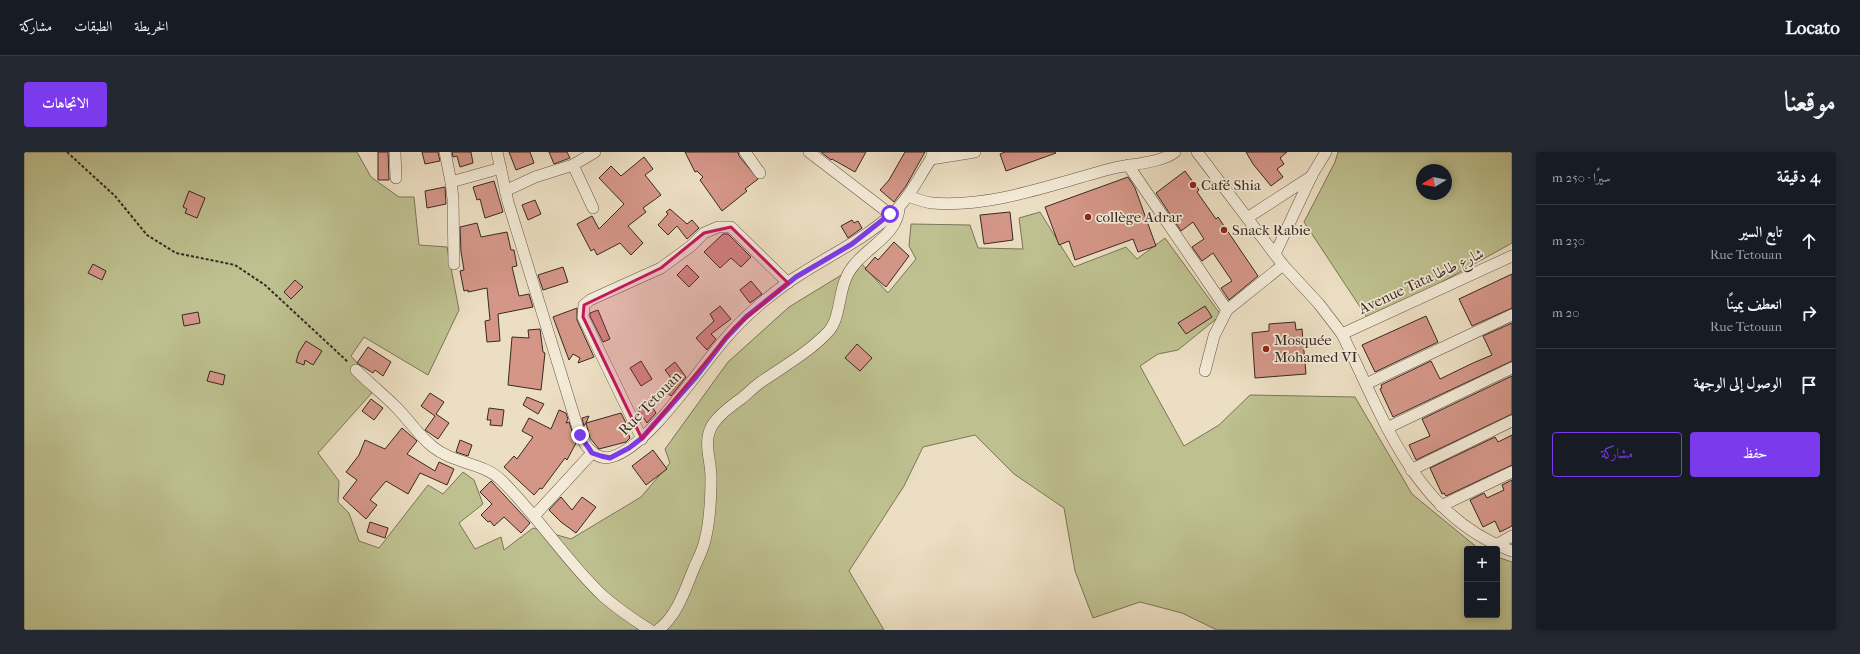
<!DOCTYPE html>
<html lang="ar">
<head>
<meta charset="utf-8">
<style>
	body { margin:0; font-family:"IM FELL French Canon",Amiri,serif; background:#242831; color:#f1f3f6; direction:rtl }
	.controls { position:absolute; right:12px; bottom:12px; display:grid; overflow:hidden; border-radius:4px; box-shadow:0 2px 10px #0003 }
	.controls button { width:36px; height:36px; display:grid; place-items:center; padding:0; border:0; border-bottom:1px solid #363941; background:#171b24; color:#f1f3f6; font:20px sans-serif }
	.compass { position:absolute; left:1392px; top:12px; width:36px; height:36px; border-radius:50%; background:#171b24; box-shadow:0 2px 10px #0003; rotate:260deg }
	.stop { position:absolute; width:12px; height:12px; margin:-9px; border:3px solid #7c3aed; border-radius:50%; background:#fff }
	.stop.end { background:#7c3aed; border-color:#fff; box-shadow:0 1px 4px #0008 }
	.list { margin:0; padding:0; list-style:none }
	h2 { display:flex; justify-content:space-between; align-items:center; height:52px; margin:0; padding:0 16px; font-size:17px }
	h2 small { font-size:13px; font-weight:400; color:#9ea1a6 }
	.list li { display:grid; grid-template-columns:26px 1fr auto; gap:12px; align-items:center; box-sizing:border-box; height:72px; padding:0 16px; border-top:1px solid #363941 }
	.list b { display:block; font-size:15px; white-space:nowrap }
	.list p { margin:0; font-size:13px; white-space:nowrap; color:#9ea1a6 }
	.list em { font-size:13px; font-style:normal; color:#9ea1a6 }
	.actions { display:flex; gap:8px; padding:12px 16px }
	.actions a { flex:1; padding:9px 0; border:1px solid #7c3aed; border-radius:4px; text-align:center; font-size:14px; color:#7c3aed }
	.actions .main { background:#7c3aed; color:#fff }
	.icon { flex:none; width:22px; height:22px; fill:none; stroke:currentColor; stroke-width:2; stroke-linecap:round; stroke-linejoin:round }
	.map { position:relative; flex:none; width:1488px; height:478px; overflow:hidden; direction:ltr; border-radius:4px }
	header { display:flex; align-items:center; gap:24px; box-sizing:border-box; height:56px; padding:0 20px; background:#171b24; border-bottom:1px solid #363941 }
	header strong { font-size:19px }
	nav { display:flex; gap:22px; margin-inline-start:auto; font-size:14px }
	.intro { display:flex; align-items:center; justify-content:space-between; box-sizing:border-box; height:96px; padding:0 24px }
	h1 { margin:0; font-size:28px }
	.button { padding:10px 18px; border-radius:4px; background:#7c3aed; color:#fff; font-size:14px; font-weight:700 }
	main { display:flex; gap:24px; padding:0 24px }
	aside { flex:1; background:#171b24; border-radius:4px; box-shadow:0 2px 10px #0003 }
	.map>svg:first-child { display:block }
</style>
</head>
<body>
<header>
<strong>Locato</strong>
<nav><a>الخريطة</a><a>الطبقات</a><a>مشاركة</a></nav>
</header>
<div class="intro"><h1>موقعنا</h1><a class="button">الاتجاهات</a></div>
<main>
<aside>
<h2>4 دقيقة<small>سيرًا · 250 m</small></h2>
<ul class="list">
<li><svg class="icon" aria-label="ahead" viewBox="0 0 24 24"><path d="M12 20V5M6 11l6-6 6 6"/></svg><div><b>تابع السير</b><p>Rue Tetouan</p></div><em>230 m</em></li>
<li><svg class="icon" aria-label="right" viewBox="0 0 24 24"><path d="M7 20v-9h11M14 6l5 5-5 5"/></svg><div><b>انعطف يمينًا</b><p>Rue Tetouan</p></div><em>20 m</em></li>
<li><svg class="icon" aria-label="arrive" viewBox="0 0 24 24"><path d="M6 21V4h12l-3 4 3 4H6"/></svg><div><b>الوصول إلى الوجهة</b></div></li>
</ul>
<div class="actions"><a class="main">حفظ</a><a>مشاركة</a></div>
</aside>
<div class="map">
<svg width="1488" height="478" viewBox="0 0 1488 478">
	<rect width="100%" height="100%" fill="#ecdec2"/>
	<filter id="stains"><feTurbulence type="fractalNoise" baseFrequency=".005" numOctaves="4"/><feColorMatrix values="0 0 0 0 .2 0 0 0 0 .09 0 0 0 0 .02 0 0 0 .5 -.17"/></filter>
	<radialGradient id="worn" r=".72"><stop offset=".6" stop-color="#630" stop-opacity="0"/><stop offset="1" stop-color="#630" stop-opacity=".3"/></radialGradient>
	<g fill="#bec08f" stroke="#7b7459" fill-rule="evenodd">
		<path d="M0 0H333L347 25 375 45H390L395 93 423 95 435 158 404 223 340 185 327 204 354 234 294 301 315 329 314 350 325 361 335 389 355 396 404 333 419 342 439 320 450 328 459 352 435 371 451 397 477 385 480 398 509 376 547 387 617 345 646 311 641 297 704 210 765 155 837 111 864 141 892 107 885 94 887 72 946 73 954 96 999 97 995 66 1016 60 1050 115 1102 95 1113 107 1141 86 1197 163 1154 198 1134 202 1116 214 1160 294 1195 273 1226 243 1331 245 1388 342 1455 397H1443V463H1473V405L1488 410V478H1193L1158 461 1116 450 1069 466 1051 419 1040 356 990 322 951 283 899 295 880 334 825 419 860 478H0Z"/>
		<path d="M1314 0H1488V91L1346 170 1280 70 1311 10ZM1398 18H1422V42H1398Z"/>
	</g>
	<g fill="#d49687" stroke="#382923">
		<path d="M354 0H364L365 28H354Z"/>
		<path d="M398 0H414L416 9 401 12Z"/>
		<path d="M428 0H447L449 11 436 15 433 4 429 5Z"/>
		<path d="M485 0H506L510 11 492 18Z"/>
		<path d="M525 0H543L546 6 530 12Z"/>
		<path d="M661 0H714L715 4 734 27 721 37 723 39 698 59 676 28 679 25 673 19 671 20Z"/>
		<path d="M797 0H842L831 20 808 7 807 8Z"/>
		<path d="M881 0H901L882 34 870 50 856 38 865 28Z"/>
		<path d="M981 0H1031L1032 1 982 19 976 2Z"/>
		<path d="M1222 0H1263L1256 6 1260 12 1253 17 1259 25 1247 34 1229 12Z"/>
		<path d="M620 5 629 17 621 23 637 43 619 56 622 60 604 74 619 91 607 103 596 91 573 103 570 97 567 99 553 72 568 64 575 77 600 52 575 26 587 14 597 24Z"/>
		<path d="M1161 19 1175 38 1173 40 1192 67 1194 65 1234 124 1205 148 1197 136 1208 129 1189 101 1178 109 1168 95 1180 87 1169 70 1157 79 1132 41Z"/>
		<path d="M1104 25 1111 36 1132 94 1114 100 1109 87 1051 108 1045 89 1035 93 1021 55Z"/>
		<path d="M470 29 479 60 461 66 456 47 453 48 449 35Z"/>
		<path d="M421 35 422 52 403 56 401 39Z"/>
		<path d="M165 39 181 46 173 66 161 61 163 57 159 55Z"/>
		<path d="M511 48 517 62 504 68 498 53Z"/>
		<path d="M646 57 663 72 668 68 675 76 663 87 653 74 644 83 634 73 644 62 642 60Z"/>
		<path d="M986 60 989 88 960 92 956 63Z"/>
		<path d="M828 68 830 71 834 69 838 76 824 86 817 74Z"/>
		<path d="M453 71 457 85 483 80 487 98H490L493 114 488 115 495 144 505 142 509 155 474 162 476 189 463 190 461 169 466 168 463 136 444 140V138L440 139 436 119 440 118 437 100 436 75Z"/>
		<path d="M699 82H704L727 105 717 115 707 106 696 116 680 100Z"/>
		<path d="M870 90 885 104 862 135 841 117 851 105 854 108Z"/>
		<path d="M69 112 82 119 78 128 64 121Z"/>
		<path d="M663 113 675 125 665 135 653 123Z"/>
		<path d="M539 115 544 130 519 138 514 123Z"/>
		<path d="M1488 122V156L1448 174 1435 147Z"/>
		<path d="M271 128 279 135 267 147 260 140Z"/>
		<path d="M727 129 738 142 726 151 716 138Z"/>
		<path d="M696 154 707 167 687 182 692 187 683 198 672 186 690 169 686 162Z"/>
		<path d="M1181 154 1188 165 1162 182 1154 171Z"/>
		<path d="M553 156V168L570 205 554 211 556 206 549 202 545 208 529 165Z"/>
		<path d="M574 158 586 187 579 190 566 164V161Z"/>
		<path d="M174 160 176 171 160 174 158 163Z"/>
		<path d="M1402 164 1414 190 1351 220 1338 193Z"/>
		<path d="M1271 170 1272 178 1278 177 1282 222 1231 226 1228 181 1245 179V172Z"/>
		<path d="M1488 171V209L1369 265 1356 237 1358 236 1357 233 1407 209 1416 227 1449 211 1468 203 1459 184Z"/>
		<path d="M516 177 519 200 521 201 517 238 484 233 488 185 505 186 504 178Z"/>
		<path d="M282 189 298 199 289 213 281 208 280 213 272 210 275 200Z"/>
		<path d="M833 192 848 206 836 219 821 206Z"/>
		<path d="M344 195 367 210 359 224 351 218 349 221 333 211Z"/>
		<path d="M617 209 628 227 617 234 606 216Z"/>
		<path d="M651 210 662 225 647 244 642 240 651 231 641 218Z"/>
		<path d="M186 219 201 223 199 233 183 229Z"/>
		<path d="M1488 224V262L1392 308 1385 293 1406 284 1398 267Z"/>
		<path d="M406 241 420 250 412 262 425 271 414 287 401 278 411 264 397 254Z"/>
		<path d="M503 245 520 252 514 262 499 253Z"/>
		<path d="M347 247 359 256 350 268 338 259Z"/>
		<path d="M624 248 632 261 623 271 613 256Z"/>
		<path d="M465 256 480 258 478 274 466 273 467 268H463Z"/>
		<path d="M535 258 542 261 544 267 542 271 545 270 552 291 543 308 541 306 518 337 516 336 510 343 480 315 490 304 493 307 509 285 498 279 505 266 527 277Z"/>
		<path d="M597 261 605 277 603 278 606 286 602 290 575 297 566 286 562 271 560 274 558 266 565 264 562 271Z"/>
		<path d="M378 276 393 289 383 302 411 319 415 310 430 317 423 333 396 321 384 342 362 329 346 348 353 353 342 367 319 346 333 328 322 320 335 303 341 288 361 297Z"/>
		<path d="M1488 283V313L1422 344 1420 341 1418 342 1406 316 1471 285 1474 290Z"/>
		<path d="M436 288 448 293 444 304 432 300Z"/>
		<path d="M629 298 643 317 622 333 608 314Z"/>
		<path d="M1488 328V374L1476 380 1471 369 1459 375 1446 348 1460 341 1463 346 1480 338 1478 333Z"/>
		<path d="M467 329 506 371 497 381 480 365 470 374 466 369 464 370 457 363 468 352 456 340Z"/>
		<path d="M537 345 548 358 558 345 572 355 552 381 537 370 525 358Z"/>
		<path d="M346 370 364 376 361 386 343 380Z"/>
	</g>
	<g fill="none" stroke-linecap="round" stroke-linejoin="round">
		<defs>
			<g id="minor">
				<path d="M371 0 372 26"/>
				<path d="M421 0 427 30 429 47 430 112"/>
				<path d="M473 0 484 50 556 283C561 294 572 309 587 305 625 295 675 216 702 186 721 163 755 135 780 120 813 99 848 83 875 55 888 41 896 23 907 7L909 0"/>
				<path d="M721 0 736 21"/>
				<path d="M785 0 866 62"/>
				<path d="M1173 0 1259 113 1295 152 1318 182C1360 267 1391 364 1488 399"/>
				<path d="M907 7 951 0"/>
				<path d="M549 13 569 56"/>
				<path d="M1104 13 1203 158"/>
				<path d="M427 30 477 16"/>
				<path d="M481 39 511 25 549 13 571 0"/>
				<path d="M884 44C892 47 900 50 908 51 969 56 1031 31 1090 16 1107 12 1137 11 1151 0"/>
				<path d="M1223 66 1288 24"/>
				<path d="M1251 102 1288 23 1302 0"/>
				<path d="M1318 182 1488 104"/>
				<path d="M332 218C345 231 359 242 372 255 385 268 395 284 409 295 430 312 458 310 477 328 514 364 542 409 579 444 594 457 610 468 626 478"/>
				<path d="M1181 219 1190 184 1203 158 1259 113"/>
				<path d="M1342 232 1488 163"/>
				<path d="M1363 276 1488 216"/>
				<path d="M618 287 559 165 560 153 566 148 637 116 667 94 680 81 694 75H707L764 131"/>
				<path d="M1387 318 1488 269"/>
				<path d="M1417 354 1488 320"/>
				<path d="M511 363 568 301"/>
				<path d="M1472 393 1488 384"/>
				<path d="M634 478C653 464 661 438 670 416 674 407 679 398 681 388 686 369 687 345 687 325 687 307 678 289 689 272 696 262 708 253 718 246 724 241 730 235 737 230 760 214 784 201 804 180 819 164 812 134 830 113 844 95 875 81 875 55"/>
			</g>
		</defs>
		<use href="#minor" stroke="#65564b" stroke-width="12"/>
		<path stroke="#382923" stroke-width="2" stroke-dasharray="3 2" stroke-linecap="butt" d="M43 0 91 44 123 83 152 101 211 113 241 133 324 210"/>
		<use href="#minor" stroke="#f3ead7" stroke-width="11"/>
	</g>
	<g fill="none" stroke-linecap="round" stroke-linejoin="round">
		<path stroke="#7c3aed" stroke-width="5" d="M556 283 568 301 577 304 586 306 605 296 618 286 672 225 702 186 722 165 772 125 828 92 866 62"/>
	</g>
	<path fill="#c2185b" fill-opacity="0.2" stroke="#c2185b" stroke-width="3" stroke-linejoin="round" d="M707 75 764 131 710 176 618 287 559 165 560 153 637 116 680 81Z"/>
	<g fill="#8f2418" stroke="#f3ead7" stroke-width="1.5">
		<circle cx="1169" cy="33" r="4"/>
		<circle cx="1064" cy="65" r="4"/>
		<circle cx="1200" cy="78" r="4"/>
		<circle cx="1242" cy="197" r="4"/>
	</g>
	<g text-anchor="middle" stroke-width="3.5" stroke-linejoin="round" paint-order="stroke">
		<g font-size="15" fill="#382923" stroke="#f3ead7" text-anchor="start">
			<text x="1177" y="38">Café Shia</text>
			<text x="1072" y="70">collège Adrar</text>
			<text x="1208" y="83">Snack Rabie</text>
			<text x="1250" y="193">Mosquée<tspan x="1250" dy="17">Mohamed VI</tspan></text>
		</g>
		<g font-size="15" fill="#382923" stroke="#f3ead7">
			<text transform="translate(1397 129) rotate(-25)" y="5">Avenue Tata شارع طاطا</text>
			<text transform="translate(626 251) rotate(-46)" y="5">Rue Tetouan</text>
		</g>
	</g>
	<rect width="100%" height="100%" filter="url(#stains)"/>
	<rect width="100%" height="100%" fill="url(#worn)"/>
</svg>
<div class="controls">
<button>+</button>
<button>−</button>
</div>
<svg class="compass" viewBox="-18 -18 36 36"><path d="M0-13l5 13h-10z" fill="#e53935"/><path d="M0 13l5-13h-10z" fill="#9ea1a6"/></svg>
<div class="stop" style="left:866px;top:62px"></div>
<div class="stop end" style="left:556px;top:283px"></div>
</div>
</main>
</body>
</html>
